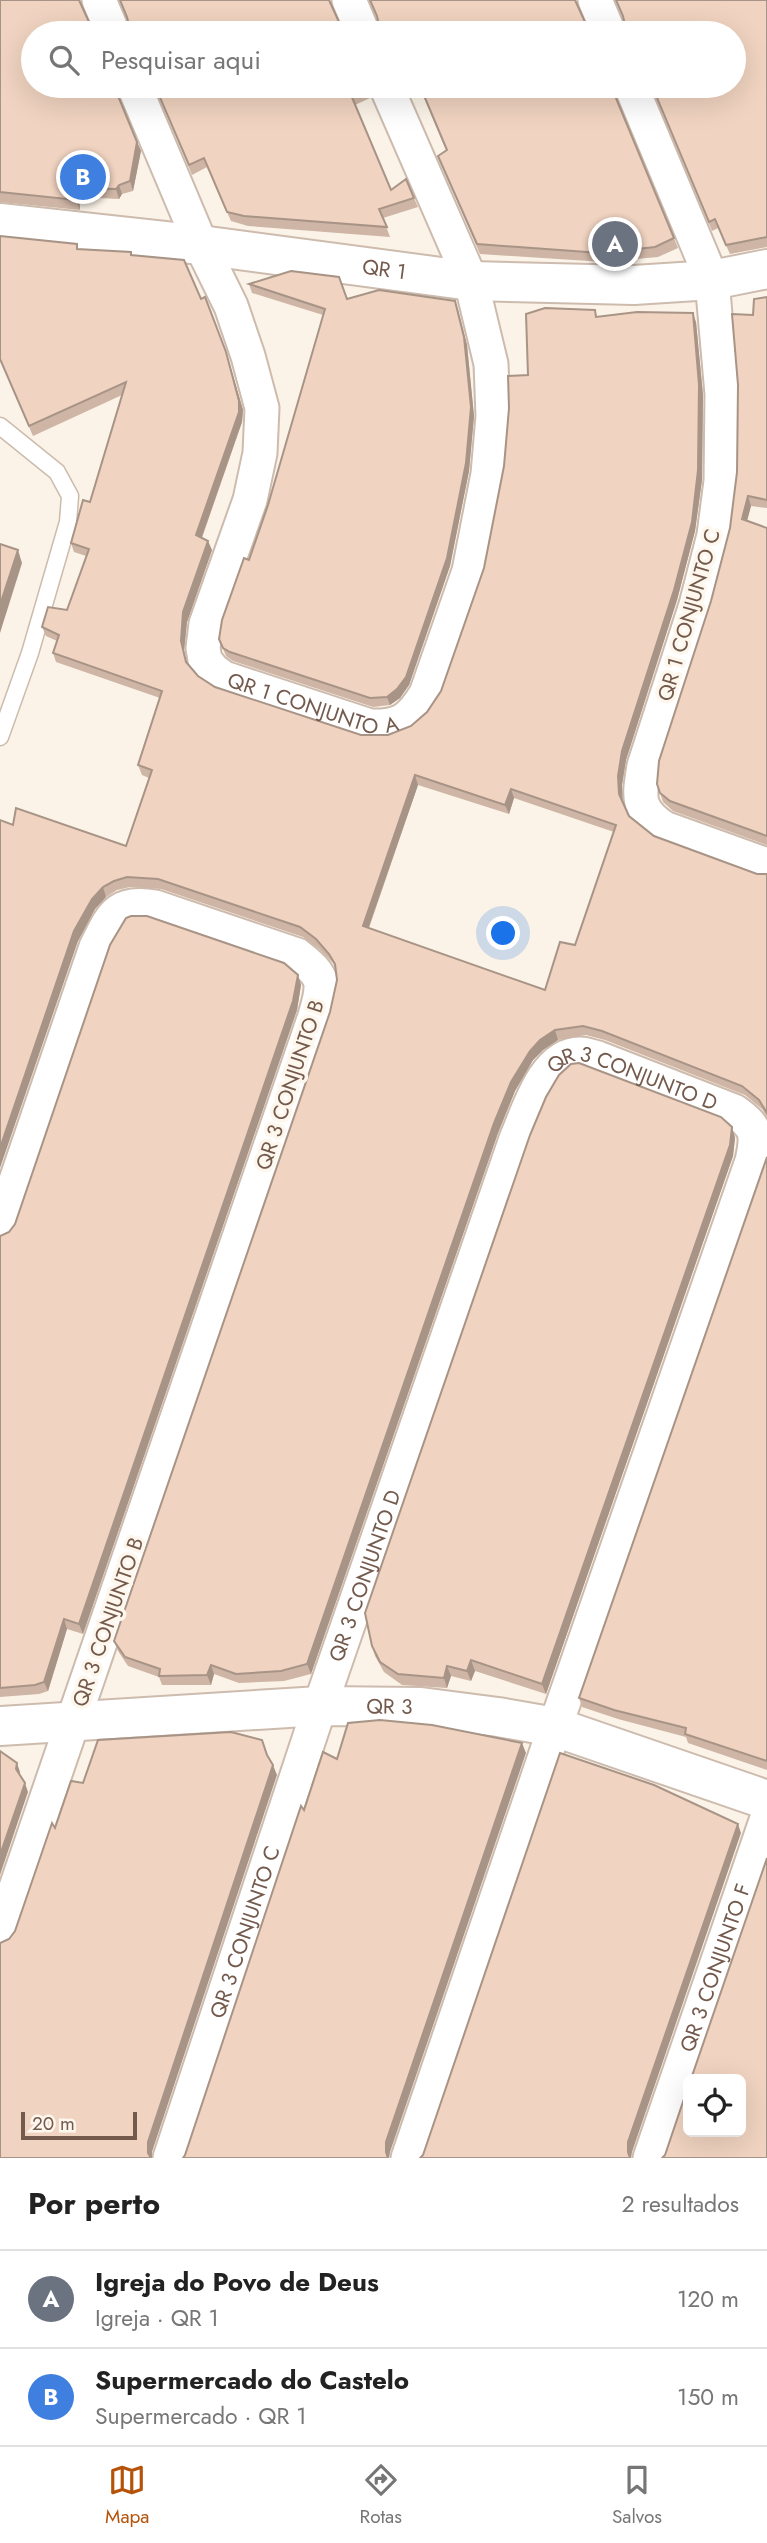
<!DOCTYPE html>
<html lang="pt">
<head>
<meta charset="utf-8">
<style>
	body { margin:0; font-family:Jost,sans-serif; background:#f6f6f6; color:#222 }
	.controls { position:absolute; right:21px; bottom:21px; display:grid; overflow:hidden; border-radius:10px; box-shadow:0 7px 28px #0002 }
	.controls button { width:63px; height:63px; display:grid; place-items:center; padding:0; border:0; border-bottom:2px solid #e0e0e0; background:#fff; color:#222; font:35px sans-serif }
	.scale { position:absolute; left:21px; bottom:18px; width:116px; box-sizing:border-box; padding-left:7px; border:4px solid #745a4d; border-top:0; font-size:19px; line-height:24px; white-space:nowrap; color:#745a4d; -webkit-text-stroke:5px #fef7ed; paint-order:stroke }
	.you { position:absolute; left:504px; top:934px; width:24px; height:24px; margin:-18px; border:5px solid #fff; border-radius:50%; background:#1a73e8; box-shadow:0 0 0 10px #1a73e833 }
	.badge { display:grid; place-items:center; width:46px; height:46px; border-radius:50%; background:#b45309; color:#fff; font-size:23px; font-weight:700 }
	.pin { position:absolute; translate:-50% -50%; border:4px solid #fff; box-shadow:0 2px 7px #0006 }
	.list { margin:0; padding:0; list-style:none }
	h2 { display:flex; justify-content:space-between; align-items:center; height:91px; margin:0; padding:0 28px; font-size:30px }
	h2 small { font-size:23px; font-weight:400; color:#767676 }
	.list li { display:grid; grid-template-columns:46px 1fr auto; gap:21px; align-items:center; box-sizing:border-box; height:98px; padding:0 28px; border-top:2px solid #e0e0e0 }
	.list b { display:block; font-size:26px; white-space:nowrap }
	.list p { margin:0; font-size:23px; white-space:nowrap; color:#767676 }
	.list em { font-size:23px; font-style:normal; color:#767676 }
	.icon { flex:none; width:38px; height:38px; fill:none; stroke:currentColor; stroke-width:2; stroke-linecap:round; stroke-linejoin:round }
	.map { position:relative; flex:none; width:767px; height:2158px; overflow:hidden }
	.search { position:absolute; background:#fff; box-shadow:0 7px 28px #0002; left:21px; right:21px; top:21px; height:77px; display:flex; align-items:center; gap:18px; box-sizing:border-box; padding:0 24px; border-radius:38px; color:#767676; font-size:26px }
	.sheet { height:287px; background:#fff }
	nav { display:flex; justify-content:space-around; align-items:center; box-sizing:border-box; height:98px; border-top:2px solid #e0e0e0; background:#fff; font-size:19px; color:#767676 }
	nav a { display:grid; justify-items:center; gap:4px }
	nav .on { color:#b45309 }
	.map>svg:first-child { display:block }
</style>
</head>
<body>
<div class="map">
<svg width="767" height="2158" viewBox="0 0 767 2158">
	<rect width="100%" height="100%" fill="#fbf3e7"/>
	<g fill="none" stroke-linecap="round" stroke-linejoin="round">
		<defs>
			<path id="service" d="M0 426 57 472 70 496 68 522 30 653 0 737"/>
			<g id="minor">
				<path d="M99 0 113 33"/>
				<path d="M349 0 363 33"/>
				<path d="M595 0 609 33"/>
				<path id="s1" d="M134 86 201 245 231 306 248 356 262 408 260 453 250 500 206 624 203 648 205 660 213 670 224 678 370 726C400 727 410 720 426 694L469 571 488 474 493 416 491 364 471 281 386 86"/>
				<path d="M631 86 712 280 722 394 721 481 714 535 696 605 644 766C639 797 636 809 664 828L767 865"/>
				<path d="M0 1227 96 947C112 916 116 900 155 907L297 955C325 977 325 982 315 1016L0 1934"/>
				<path id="s2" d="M170 2158 320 1706 516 1139C528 1112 544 1053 581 1054 586 1054 593 1057 598 1058L734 1111C757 1127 758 1134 752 1161L555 1727 408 2158"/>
				<path id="s3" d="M650 2158 767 1818"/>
			</g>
			<g id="tertiary">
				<path id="s4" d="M0 223 201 245 471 281 634 285 712 280 767 269"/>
				<path id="s5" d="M0 1726 320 1706 421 1707 498 1717 555 1727 767 1800"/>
			</g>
		</defs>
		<use href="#service" stroke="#cdbbae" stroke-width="19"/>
		<use href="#minor" stroke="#cdbbae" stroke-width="37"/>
		<use href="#tertiary" stroke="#cdbbae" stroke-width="42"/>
		<use href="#service" stroke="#fff" stroke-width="16"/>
		<use href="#minor" stroke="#fff" stroke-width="33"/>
		<use href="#tertiary" stroke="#fff" stroke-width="38"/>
	</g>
	<g fill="#ceb5a5" fill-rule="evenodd">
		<path d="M0 0H80L81 5 115 86 116 92 141 151 133 191 122 194 119 199 79 197 80 210 0 202Z"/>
		<path d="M767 0V247L730 254 718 228 712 231 652 86Z"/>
		<path d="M155 86H368L370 98 355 105 391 190 414 198 418 207 383 218 390 237 248 226 231 221 207 167 192 175Z"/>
		<path d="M419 86H612L613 92 678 248 658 257 604 262 480 254 438 156 446 150Z"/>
		<path d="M0 236 79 250 131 252 132 255 201 299 226 352 243 410 242 422 202 538 212 550 187 622 184 651 187 664 198 676 215 687 361 735H388L411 726 427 712 441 691 484 568 528 375 598 317 696 322 703 395 702 480 695 531 677 600 626 760 622 785V802L629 816 654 836 757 874H767V1117L762 1109 745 1095 605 1040 586 1035 558 1040 543 1050 533 1060 515 1091 498 1133 311 1674 284 1681 239 1683 214 1674 211 1685H162L159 1677 128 1666 118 1651 114 1641 330 1012 337 980 335 968 333 963 319 949 303 937 161 889 130 887 117 890 106 897 95 909 78 941 13 825 126 846 149 778 142 775 138 765 160 698 56 662 53 653 57 641 46 636 42 627 67 610 86 556 74 552 71 543 90 502 122 395 33 436 0 360ZM418 785 509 814 514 798 614 832 575 945 545 990 369 928Z"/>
		<path d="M249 284 347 299 455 301 458 309 467 345 474 416 469 471 450 566 409 685 400 698 390 705 373 707 233 661 226 656 219 639 268 505 323 315 252 293Z"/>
		<path d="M767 297V508L751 506 747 521 767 528V845L673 811 663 802 657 784 711 601 730 528 737 472 753 315Z"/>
		<path d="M298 975 301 985 297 1010 83 1634 67 1629 48 1691 39 1694 0 1697V1236L9 1232Z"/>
		<path d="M732 1127 735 1138 733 1156 546 1694 475 1671 471 1681 451 1676 447 1688 402 1685 384 1672 375 1656 372 1646Z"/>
		<path d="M767 1157V1770L688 1743 686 1737 618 1719 582 1707 579 1698Z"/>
	</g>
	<g fill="#a89486">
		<path d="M137 142 141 151 133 191 130 181Z"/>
		<path d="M119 185 122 194 119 199 116 189Z"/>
		<path d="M76 188 79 197 80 210 76 200Z"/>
		<path d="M455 301 467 345 474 416 469 471 450 566 409 685 400 698 390 705 387 697Z"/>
		<path d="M693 313 696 322 703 395 702 480 695 531 677 600 626 760 622 785 623 804 619 794 618 776Z"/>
		<path d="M226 352 243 410 242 422 199 545 196 535Z"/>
		<path d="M748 496 751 506 745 528 742 519Z"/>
		<path d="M208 541 212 550 187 622 184 651 190 671 181 641 183 612Z"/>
		<path d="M18 550 22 563 0 633V605Z"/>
		<path d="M415 775 418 785 366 935 363 926Z"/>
		<path d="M511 789 514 798 509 814 505 805Z"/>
		<path d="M103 887 106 897 95 909 78 941 0 1168V1148L74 931 92 899Z"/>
		<path d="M298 975 301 985 297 1010 83 1634 79 1624Z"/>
		<path d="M555 1030 558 1040 543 1050 533 1060 515 1091 498 1133 311 1674 307 1664 494 1123 511 1082 530 1051 540 1040Z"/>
		<path d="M732 1127 735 1138 733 1156 546 1694 542 1684Z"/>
		<path d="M64 1619 67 1629 48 1691 44 1682Z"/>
		<path d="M471 1660 475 1671 471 1681 467 1671Z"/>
		<path d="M211 1665 214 1674 211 1685 207 1675Z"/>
		<path d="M447 1666 451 1676 447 1688 444 1678Z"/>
		<path d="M522 1743 526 1753 390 2152 389 2158H388L386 2152V2142Z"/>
		<path d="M17 1763 20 1772 19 1779 16 1769Z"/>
		<path d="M273 1765 277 1775 152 2152V2158H150L148 2153V2142Z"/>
		<path d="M25 1783 28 1792 0 1875V1855Z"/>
		<path d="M738 1824 741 1833 632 2152 631 2158H630L628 2152V2142Z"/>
	</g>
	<g fill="#f0d3c0" stroke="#a89486" stroke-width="2" fill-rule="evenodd">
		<path d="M0 0H79L94 33H33V86H114L137 142 130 181 119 185 116 189 76 188V200L0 192Z"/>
		<path d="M120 0H329L344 33H126L129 25 127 17Z"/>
		<path d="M370 0H575L590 33H375L379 25 377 16Z"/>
		<path d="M616 0H767V237L726 245 715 219 709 222 652 86H734V33H621L625 25 623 16Z"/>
		<path d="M155 86H366L367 89 351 95 391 190 406 179 414 198 379 209 387 227 244 216 227 212 204 158 189 165Z"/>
		<path d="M420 86H611L674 238 655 247 601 253 477 244 438 156 447 150Z"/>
		<path d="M0 236 77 244V249L131 252V255L184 260 201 299 205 297 226 352 239 401V412L196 535 208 541 183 612 181 641 186 662 198 676 215 687 361 735H388L411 726 427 712 441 691 484 568 504 466 509 408 508 376 528 375 526 314 545 308 595 310 596 317 637 312 693 313 699 385 698 470 692 522 674 590 622 751 618 776 619 794 629 816 654 836 757 874H767V1113L759 1100 742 1086 602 1031 583 1026 555 1030 540 1040 530 1051 511 1082 494 1123 307 1664 281 1671 236 1674 211 1665 207 1675 159 1676 160 1669 125 1657 114 1641 330 1012 337 980 335 964 329 954 316 939 300 927 158 879 127 877 114 881 103 887 92 899 74 931 0 1148V820L13 825 16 808 126 846 152 770 138 765 162 691 53 653 59 635 42 627 48 607 67 610 89 549 71 543 83 500 90 502 126 382 29 426 0 359ZM415 775 505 805 511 789 616 825 575 945 560 942 545 990 363 926Z"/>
		<path d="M291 271 339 277 347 299 379 290 455 301 464 337 471 407 466 463 447 558 406 677 397 689 387 697 370 698 230 652 223 648 219 639 222 620 244 558 249 560 268 505 325 309 249 284Z"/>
		<path d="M767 297V500L748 496 742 519 767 528V836L670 801 660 793 657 784 659 761 711 601 730 528 737 472 738 385 732 314 753 315 754 299Z"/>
		<path d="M0 544 18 550 0 605Z"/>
		<path d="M131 916H147L284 963 298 975 293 1001 79 1624 64 1619 44 1682 35 1685 0 1688V1236L9 1232 15 1224 110 945 126 918Z"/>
		<path d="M579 1063 721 1117 732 1127 730 1145 542 1684 471 1660 467 1671 447 1666 444 1678 398 1674 380 1662 372 1646 365 1613 530 1135 546 1097 559 1075 571 1064Z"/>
		<path d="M767 1157V1761L685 1734 686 1728 614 1710 579 1698Z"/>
		<path d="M380 1720 432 1725 522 1743 386 2142V2152L388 2158H183L185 2155 301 1806 304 1810 323 1752 337 1759 348 1723Z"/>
		<path d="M231 1732 262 1740 267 1755 273 1765 148 2142V2153L151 2158H0V1943L9 1939 15 1931 52 1823 55 1828 71 1781 83 1783 98 1740Z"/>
		<path d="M0 1751 17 1763 16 1769 25 1783 0 1855Z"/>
		<path d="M560 1753 654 1785 738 1824 628 2142V2152L630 2158H420L423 2155Z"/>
		<path d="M767 1858V2158H662L665 2155 688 2087V2132H741V2079H691Z"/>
	</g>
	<g text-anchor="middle" stroke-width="7" stroke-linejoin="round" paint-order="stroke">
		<g font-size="21" fill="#745a4d" stroke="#fef7ed">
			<text dy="7" stroke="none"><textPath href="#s4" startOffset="387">QR 1</textPath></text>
			<text transform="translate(689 615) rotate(-74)" y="7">QR 1 CONJUNTO C</text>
			<text dy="7" stroke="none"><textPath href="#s1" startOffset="728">QR 1 CONJUNTO A</textPath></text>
			<text transform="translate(290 1085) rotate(-72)" y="7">QR 3 CONJUNTO B</text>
			<text dy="7" stroke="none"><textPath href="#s2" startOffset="1244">QR 3 CONJUNTO D</textPath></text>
			<text dy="7" stroke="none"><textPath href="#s2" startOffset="614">QR 3 CONJUNTO D</textPath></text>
			<text transform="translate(108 1622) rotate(-71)" y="7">QR 3 CONJUNTO B</text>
			<text dy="7" stroke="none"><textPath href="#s5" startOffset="390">QR 3</textPath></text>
			<text dy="7" stroke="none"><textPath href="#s2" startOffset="238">QR 3 CONJUNTO C</textPath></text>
			<text dy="7" stroke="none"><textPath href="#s3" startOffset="201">QR 3 CONJUNTO F</textPath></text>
		</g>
	</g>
</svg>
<div class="controls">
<button><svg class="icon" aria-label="locate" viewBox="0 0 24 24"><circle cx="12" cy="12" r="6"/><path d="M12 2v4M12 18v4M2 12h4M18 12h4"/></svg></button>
</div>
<div class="scale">20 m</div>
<div class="you"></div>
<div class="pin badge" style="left:615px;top:244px;background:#6b7280">A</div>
<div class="pin badge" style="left:83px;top:177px;background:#3f7fe0">B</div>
<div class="search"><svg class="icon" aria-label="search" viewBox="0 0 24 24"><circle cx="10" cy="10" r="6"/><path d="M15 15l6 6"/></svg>Pesquisar aqui</div>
</div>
<section class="sheet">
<h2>Por perto<small>2 resultados</small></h2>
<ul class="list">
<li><span class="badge" style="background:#6b7280">A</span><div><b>Igreja do Povo de Deus</b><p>Igreja · QR 1</p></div><em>120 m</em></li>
<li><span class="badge" style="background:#3f7fe0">B</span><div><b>Supermercado do Castelo</b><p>Supermercado · QR 1</p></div><em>150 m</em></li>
</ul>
</section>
<nav>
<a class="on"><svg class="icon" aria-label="map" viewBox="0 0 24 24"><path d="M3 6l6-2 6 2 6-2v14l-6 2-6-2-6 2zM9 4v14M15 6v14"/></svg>Mapa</a>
<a><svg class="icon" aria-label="directions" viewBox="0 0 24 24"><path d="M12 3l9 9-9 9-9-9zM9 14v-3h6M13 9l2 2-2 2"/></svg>Rotas</a>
<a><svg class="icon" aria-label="saved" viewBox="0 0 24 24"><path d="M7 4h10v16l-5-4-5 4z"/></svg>Salvos</a>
</nav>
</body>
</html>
